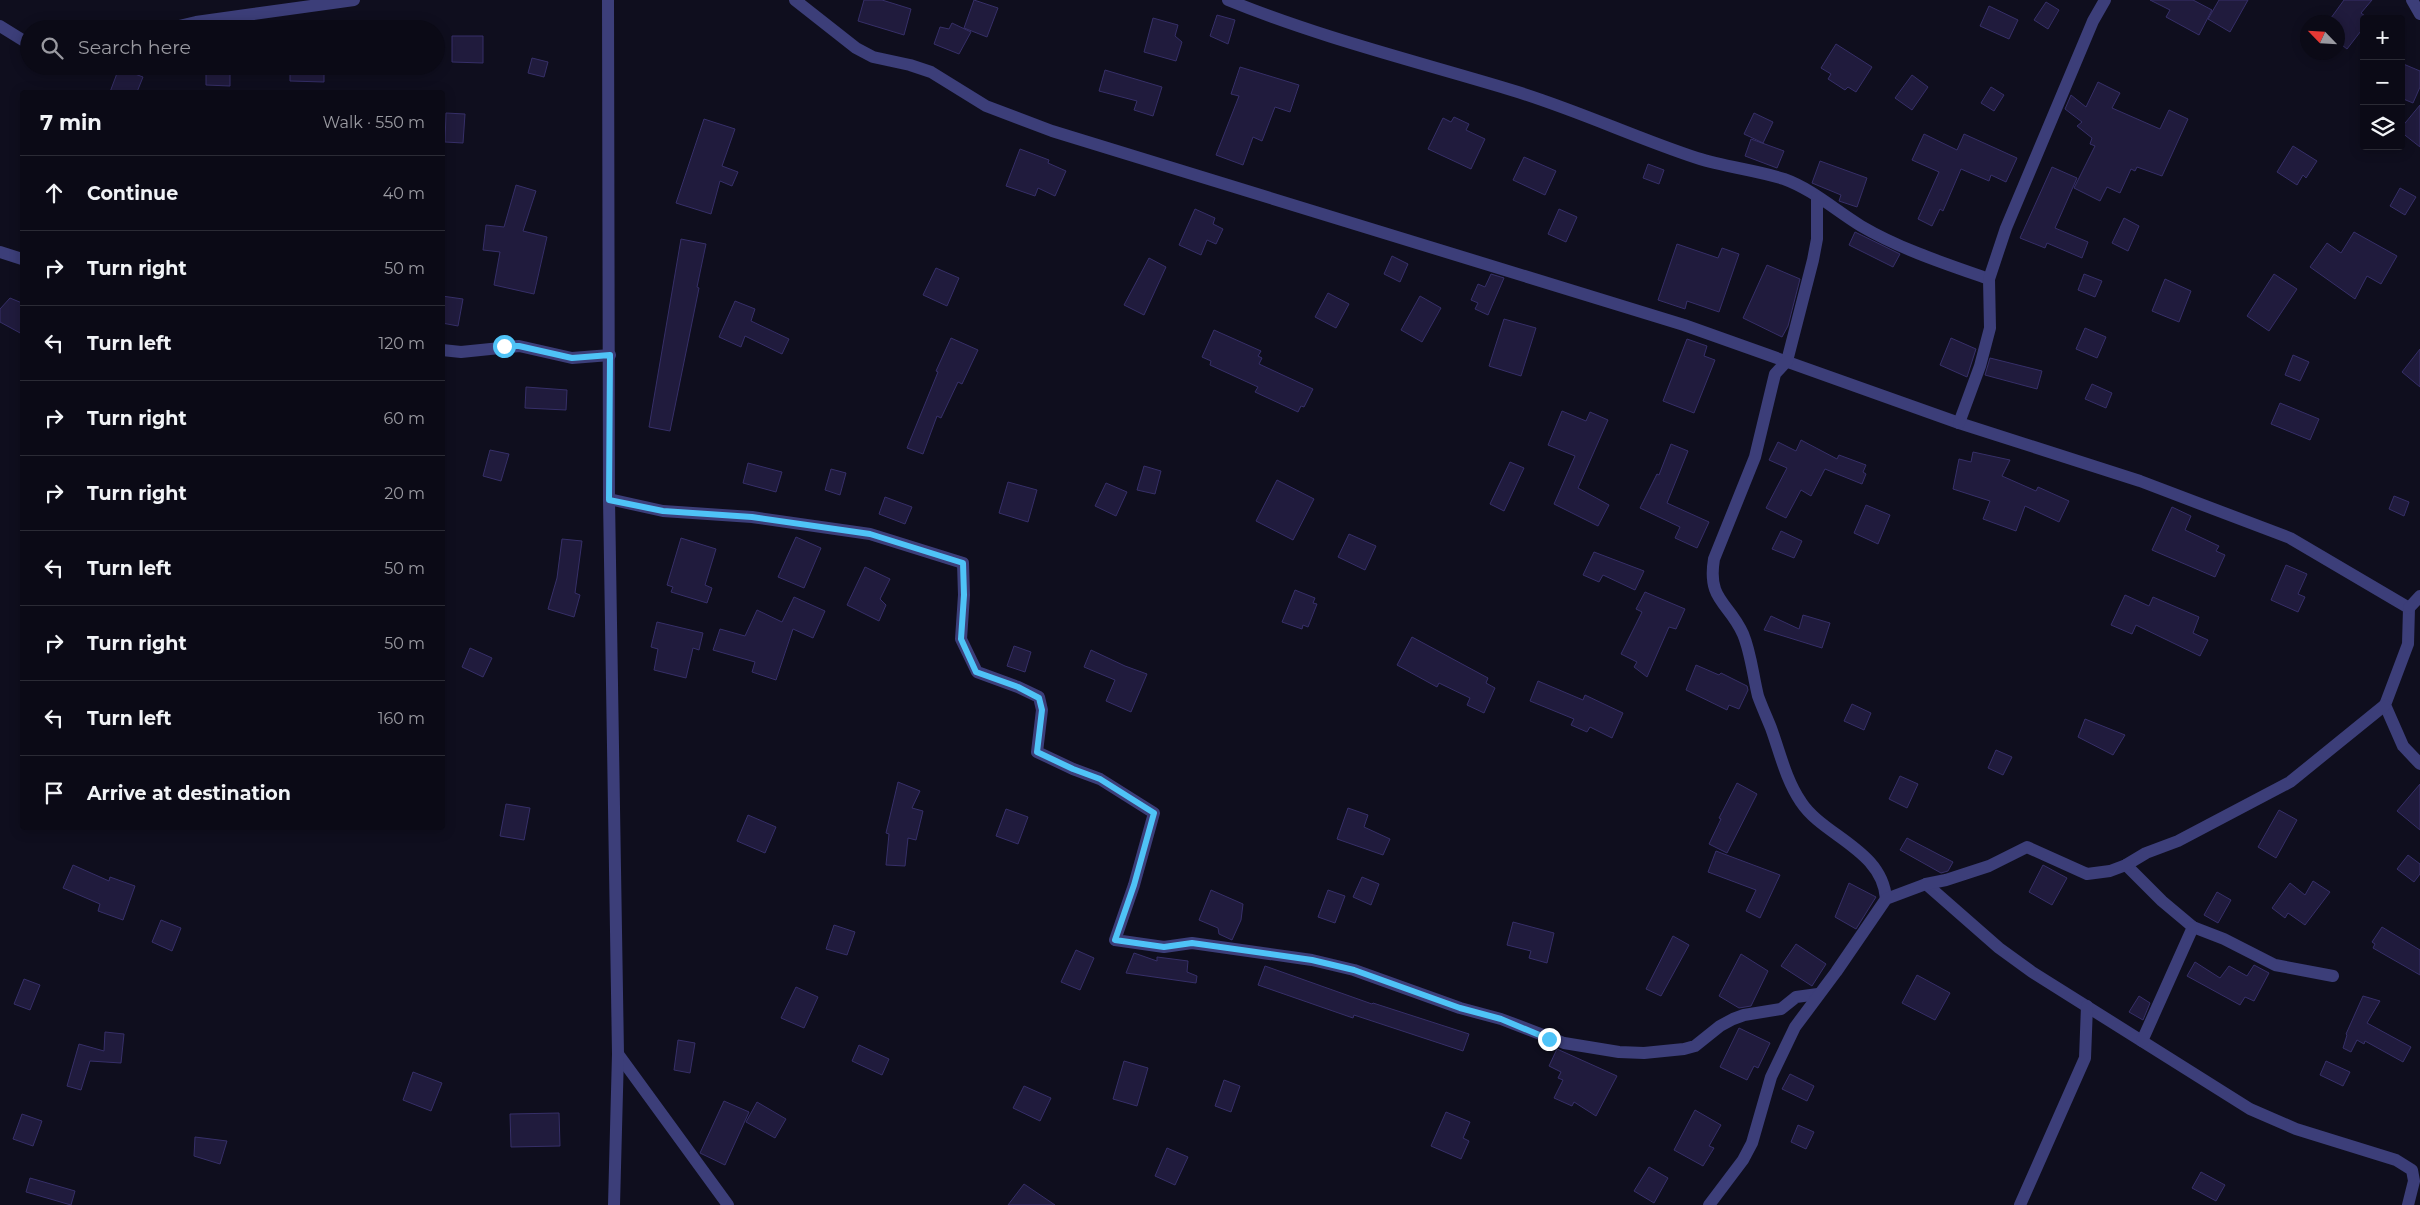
<!DOCTYPE html>
<html lang="en">
<head>
<meta charset="utf-8">
<style>
	body { margin:0; font-family:Montserrat,sans-serif; background:#14131f; color:#f1f3f6 }
	.controls { position:absolute; right:15px; top:15px; display:grid; overflow:hidden; border-radius:5px; box-shadow:0 2px 12px #0003 }
	.controls button { width:45px; height:45px; display:grid; place-items:center; padding:0; border:0; border-bottom:1px solid #2b2b35; background:#0b0a16; color:#f1f3f6; font:25px sans-serif }
	.compass { position:absolute; left:2300px; top:15px; width:45px; height:45px; border-radius:50%; background:#0b0a16; box-shadow:0 2px 12px #0003; rotate:295deg }
	.stop { position:absolute; width:15px; height:15px; margin:-11px; border:4px solid #4fc3f7; border-radius:50%; background:#fff }
	.stop.end { background:#4fc3f7; border-color:#fff; box-shadow:0 1px 5px #0008 }
	.list { margin:0; padding:0; list-style:none }
	h2 { display:flex; justify-content:space-between; align-items:center; height:65px; margin:0; padding:0 20px; font-size:21px }
	h2 small { font-size:16px; font-weight:400; color:#9a9aa1 }
	.list li { display:grid; grid-template-columns:32px 1fr auto; gap:15px; align-items:center; box-sizing:border-box; height:75px; padding:0 20px; border-top:1px solid #2b2b35 }
	.list b { display:block; font-size:19px; white-space:nowrap }
	.list em { font-size:16px; font-style:normal; color:#9a9aa1 }
	.icon { flex:none; width:28px; height:28px; fill:none; stroke:currentColor; stroke-width:2; stroke-linecap:round; stroke-linejoin:round }
	.map { position:relative; flex:none; width:2420px; height:1205px; overflow:hidden }
	.search { position:absolute; background:#0b0a16; box-shadow:0 2px 12px #0003; left:20px; top:20px; width:425px; height:55px; display:flex; align-items:center; gap:12px; box-sizing:border-box; padding:0 18px; border-radius:28px; color:#9a9aa1; font-size:19px }
	.panel { position:absolute; background:#0b0a16; box-shadow:0 2px 12px #0003; left:20px; top:90px; width:425px; height:740px; border-radius:5px }
	.map>svg:first-child { display:block }
</style>
</head>
<body>
<div class="map">
<svg width="2420" height="1205" viewBox="0 0 2420 1205">
	<rect width="100%" height="100%" fill="#0f0e1e"/>
	<g fill="#201b3d" stroke="#362f68">
		<path d="M864 0H882L911 9 904 35 858 21Z"/>
		<path d="M974 0 998 8 987 37 964 28Z"/>
		<path d="M2150 0H2193L2212 10 2199 35 2166 17 2170 10Z"/>
		<path d="M2219 0H2248L2230 32 2208 19Z"/>
		<path d="M2344 0H2372L2361 13 2369 19H2364V27L2347 49 2338 42V22H2328Z"/>
		<path d="M2046 2 2059 10 2048 29 2034 20Z"/>
		<path d="M1989 6 2018 20 2009 39 1980 26Z"/>
		<path d="M1217 15 1235 20 1228 44 1210 36Z"/>
		<path d="M1153 18 1178 25 1175 36 1182 42 1176 61 1144 52Z"/>
		<path d="M952 23 971 32 959 54 934 44 940 27 949 29Z"/>
		<path d="M452 36H483V63L452 62Z"/>
		<path d="M1836 44 1872 67 1856 92 1848 87 1845 90 1828 79 1831 74 1821 68Z"/>
		<path d="M532 58 548 62 544 77 528 73Z"/>
		<path d="M2401 63 2420 71V87L2413 103 2401 98Z"/>
		<path d="M206 66H230V86L206 85Z"/>
		<path d="M290 66H324V82L290 81Z"/>
		<path d="M1240 67 1299 85 1290 112 1275 107 1262 141 1253 137 1243 165 1216 155 1239 96 1231 94Z"/>
		<path d="M119 68 143 77 137 92H110Z"/>
		<path d="M1105 70 1162 87 1153 116 1134 110 1137 101 1099 91Z"/>
		<path d="M1912 75 1928 87 1912 110 1895 98Z"/>
		<path d="M2098 82 2120 93 2112 108 2160 129 2169 110 2188 119 2162 176 2137 167 2135 171 2131 169 2120 193 2107 187 2100 201 2074 188 2095 146 2090 144 2092 138 2077 126 2082 122 2065 109 2071 95 2086 107Z"/>
		<path d="M1991 87 2004 95 1994 111 1981 103Z"/>
		<path d="M2420 105V147L2401 132V128Z"/>
		<path d="M446 113 465 114 463 143 445 142Z"/>
		<path d="M1754 113 1773 122 1763 143 1744 134Z"/>
		<path d="M1454 117 1469 124 1466 130 1485 139 1471 169 1428 149 1443 118 1451 122Z"/>
		<path d="M704 119 735 129 722 166 738 172 732 186 720 181 711 214 676 203Z"/>
		<path d="M1924 134 1957 150 1964 134 2017 158 2006 182 1991 175 1989 181 1961 169 1943 211 1940 209 1932 226 1918 219 1939 172 1912 160Z"/>
		<path d="M1751 139 1784 151 1777 168 1745 156Z"/>
		<path d="M2293 146 2317 161 2306 178 2303 175 2297 185 2277 172Z"/>
		<path d="M1020 149 1049 160 1048 163 1066 171 1055 196 1038 188 1035 196 1006 186Z"/>
		<path d="M1524 157 1556 171 1545 195 1513 180Z"/>
		<path d="M1820 161 1867 178 1857 207 1839 201 1841 195 1812 183Z"/>
		<path d="M1648 164 1664 170 1659 184 1643 178Z"/>
		<path d="M2052 167 2077 178 2055 228 2088 242 2082 258 2047 243 2045 248 2020 238Z"/>
		<path d="M516 185 536 191 523 231 547 237 534 294 494 285 500 252 483 250 486 225 504 227Z"/>
		<path d="M2400 188 2416 197 2405 215 2390 206Z"/>
		<path d="M1195 209 1215 218 1213 224 1223 229 1216 244 1207 240 1201 255 1179 245Z"/>
		<path d="M1559 209 1577 217 1566 242 1548 234Z"/>
		<path d="M2124 218 2139 226 2128 251 2112 243Z"/>
		<path d="M1855 232 1900 254 1893 267 1849 245Z"/>
		<path d="M2354 232 2397 256 2381 284 2367 276 2355 299 2310 267 2327 243 2341 253Z"/>
		<path d="M681 239 706 244 697 287 699 288 670 431 649 427Z"/>
		<path d="M1677 244 1718 258 1722 248 1739 254 1719 312 1687 301 1685 309 1658 300Z"/>
		<path d="M1392 256 1408 264 1400 282 1384 274Z"/>
		<path d="M1149 258 1166 267 1144 315 1124 305Z"/>
		<path d="M1767 265 1800 279 1788 326 1782 337 1743 318Z"/>
		<path d="M936 268 959 278 947 306 923 295Z"/>
		<path d="M1491 274 1504 278 1488 315 1475 309 1478 303 1471 300 1478 284 1485 287Z"/>
		<path d="M2084 274 2102 281 2095 297 2078 290Z"/>
		<path d="M2274 274 2297 289 2269 331 2247 316Z"/>
		<path d="M2165 279 2191 291 2179 322 2152 311Z"/>
		<path d="M1328 293 1349 304 1336 328 1315 317Z"/>
		<path d="M442 296 463 299 458 326 442 323Z"/>
		<path d="M1420 296 1441 308 1422 342 1401 330Z"/>
		<path d="M10 298 22 303V334L0 322V309Z"/>
		<path d="M735 301 755 309 751 321 789 339 782 354 745 336 741 347 719 337Z"/>
		<path d="M1504 319 1536 328 1521 376 1489 366Z"/>
		<path d="M2085 328 2106 337 2097 358 2076 349Z"/>
		<path d="M1214 330 1261 351 1258 356 1262 358 1259 364 1313 389 1304 407 1301 406 1298 412 1255 392 1258 387 1210 365 1211 361 1202 357Z"/>
		<path d="M951 338 978 350 962 384 958 382 941 418 937 416 923 454 907 448 938 372 936 371Z"/>
		<path d="M1951 338 1976 349 1967 377 1940 365Z"/>
		<path d="M1687 339 1707 346 1704 356 1715 360 1694 413 1663 401Z"/>
		<path d="M2420 349V387L2402 372Z"/>
		<path d="M2293 355 2309 362 2300 381 2285 375Z"/>
		<path d="M1990 358 2042 371 2037 389 1985 375Z"/>
		<path d="M2092 384 2112 393 2106 408 2085 399Z"/>
		<path d="M526 387 567 390 566 410 525 408Z"/>
		<path d="M2280 403 2319 419 2310 440 2271 424Z"/>
		<path d="M1562 411 1586 421 1590 412 1608 420 1578 488 1609 505 1598 526 1554 504 1575 456 1548 445Z"/>
		<path d="M1801 440 1837 459 1839 455 1866 465 1863 472 1866 474 1862 484 1825 469 1811 496 1801 490 1786 518 1766 508 1787 468 1769 460 1778 442 1796 451Z"/>
		<path d="M1671 444 1688 451 1667 503 1709 522 1697 548 1675 538 1680 527 1640 508 1657 474 1659 475Z"/>
		<path d="M490 450 509 454 501 481 483 476Z"/>
		<path d="M1973 452 2010 460 2002 476 2036 491 2038 487 2069 501 2059 522 2025 506 2016 531 1983 519 1990 501 1953 489 1959 459 1971 462Z"/>
		<path d="M1510 462 1524 468 1504 511 1490 504Z"/>
		<path d="M748 463 782 472 776 492 743 483Z"/>
		<path d="M1144 466 1161 471 1155 494 1137 490Z"/>
		<path d="M831 469 846 473 840 495 825 490Z"/>
		<path d="M1277 480 1314 499 1293 540 1256 521Z"/>
		<path d="M1008 482 1037 490 1028 522 999 513Z"/>
		<path d="M1106 483 1127 492 1116 516 1095 506Z"/>
		<path d="M2394 496 2409 502 2404 516 2389 509Z"/>
		<path d="M885 497 912 507 905 524 879 514Z"/>
		<path d="M1866 505 1890 515 1878 544 1854 533Z"/>
		<path d="M2172 507 2191 516 2185 530 2219 546 2216 551 2225 555 2215 577 2152 550Z"/>
		<path d="M1781 531 1802 541 1794 558 1772 549Z"/>
		<path d="M1349 534 1376 546 1365 570 1338 557Z"/>
		<path d="M796 537 821 548 804 588 778 577Z"/>
		<path d="M681 538 716 549 705 585 712 588 707 603 671 592 673 587 667 585Z"/>
		<path d="M562 539 582 541 575 593 580 595 574 617 548 609 557 578Z"/>
		<path d="M1594 552 1644 571 1635 590 1603 575 1599 582 1583 575Z"/>
		<path d="M2286 565 2307 574 2298 594 2305 597 2298 612 2271 600Z"/>
		<path d="M865 567 890 579 880 599 886 605 879 621 847 605Z"/>
		<path d="M1295 590 1315 598 1313 603 1317 604 1308 627 1303 625 1302 629 1282 622Z"/>
		<path d="M1645 592 1685 609 1676 629 1669 627 1647 677 1634 667 1637 662 1621 654 1642 612 1636 609Z"/>
		<path d="M2125 595 2149 606 2153 597 2199 617 2193 633 2208 640 2200 656 2136 625 2132 634 2111 625Z"/>
		<path d="M794 597 825 611 813 638 793 629 776 680 752 672 755 662 713 650 720 629 745 636 757 610 782 622Z"/>
		<path d="M1803 615 1830 623 1822 648 1764 630 1771 616 1799 629Z"/>
		<path d="M657 622 703 633 699 650 693 648 686 678 654 670 658 649 651 647Z"/>
		<path d="M1412 637 1488 678 1486 683 1495 688 1484 713 1467 705 1470 698 1439 683 1437 687 1397 665Z"/>
		<path d="M1014 646 1031 652 1025 672 1007 666Z"/>
		<path d="M470 648 492 658 483 677 462 667Z"/>
		<path d="M1091 650 1125 666 1147 674 1131 712 1106 701 1115 680 1084 667Z"/>
		<path d="M1696 665 1719 675 1721 673 1747 686 1748 690 1739 709 1729 705 1727 710 1686 690Z"/>
		<path d="M1538 681 1583 700 1585 695 1623 713 1612 738 1590 727 1587 732 1571 725 1574 719 1530 701Z"/>
		<path d="M1852 704 1871 713 1864 730 1844 721Z"/>
		<path d="M2085 719 2125 735 2113 755 2078 737Z"/>
		<path d="M1996 750 2012 757 2003 775 1988 768Z"/>
		<path d="M1900 776 1918 784 1907 808 1889 799Z"/>
		<path d="M898 782 920 791 912 808 923 811 916 840 908 838 905 866 886 865 889 834 886 833Z"/>
		<path d="M1737 783 1757 794 1727 853 1709 844 1721 819 1719 818Z"/>
		<path d="M2420 784V830L2397 811Z"/>
		<path d="M506 804 530 808 524 840 500 836Z"/>
		<path d="M1348 808 1368 815 1364 827 1390 839 1383 855 1337 839Z"/>
		<path d="M1006 809 1028 817 1018 844 996 836Z"/>
		<path d="M2279 810 2297 820 2276 858 2258 847Z"/>
		<path d="M748 815 776 827 765 853 737 841Z"/>
		<path d="M1907 838 1953 862 1948 871 1941 873 1900 850Z"/>
		<path d="M1716 851 1780 875 1760 918 1746 911 1756 890 1708 872Z"/>
		<path d="M2408 855 2420 864V874L2414 882 2397 869Z"/>
		<path d="M73 865 109 881 110 877 135 886 123 920 98 911 100 904 63 888Z"/>
		<path d="M2043 865 2067 878 2052 905 2029 892Z"/>
		<path d="M1362 877 1379 884 1371 905 1353 897Z"/>
		<path d="M2313 881 2330 892 2305 925 2288 913 2285 918 2272 908 2290 883 2305 895Z"/>
		<path d="M1849 883 1876 897 1856 929 1835 917Z"/>
		<path d="M1211 890 1243 904 1241 920 1232 940 1219 934 1218 928 1199 920Z"/>
		<path d="M1328 890 1345 896 1335 923 1318 917Z"/>
		<path d="M2217 892 2231 900 2218 923 2204 915Z"/>
		<path d="M161 920 181 928 172 951 152 942Z"/>
		<path d="M1513 922 1554 933 1547 963 1529 958 1531 951 1507 945Z"/>
		<path d="M834 925 855 932 847 955 826 949Z"/>
		<path d="M2382 927 2420 950V975L2373 948 2375 944 2372 942Z"/>
		<path d="M1673 936 1689 945 1661 996 1646 989Z"/>
		<path d="M1796 944 1826 964 1812 986 1781 966Z"/>
		<path d="M1076 950 1094 958 1080 990 1061 982Z"/>
		<path d="M1134 953 1157 961V957L1188 961 1187 972 1197 976 1196 983 1126 973Z"/>
		<path d="M1741 954 1768 971 1751 1006 1739 1008 1719 996Z"/>
		<path d="M2195 962 2220 978 2229 966 2247 976 2254 965 2269 973 2254 1001 2245 997 2240 1005 2187 976Z"/>
		<path d="M1265 966 1372 1004 1373 1003 1469 1034 1463 1051 1354 1015 1353 1018 1258 985Z"/>
		<path d="M1917 975 1950 993 1935 1020 1902 1003Z"/>
		<path d="M24 979 40 985 30 1010 14 1004Z"/>
		<path d="M796 987 818 997 804 1028 781 1018Z"/>
		<path d="M2139 996 2150 1003 2143 1020 2129 1012Z"/>
		<path d="M2363 996 2380 1001 2367 1023 2411 1047 2403 1062 2365 1041 2364 1044 2357 1040 2351 1052 2343 1048 2347 1035 2346 1034Z"/>
		<path d="M1739 1028 1770 1043 1758 1068 1754 1066 1747 1080 1720 1067Z"/>
		<path d="M105 1032 124 1034 121 1063 90 1061 81 1090 67 1086 79 1044 104 1051Z"/>
		<path d="M678 1040 695 1043 690 1073 674 1070Z"/>
		<path d="M859 1045 889 1059 882 1075 852 1061Z"/>
		<path d="M1557 1049 1617 1076 1596 1116 1574 1102 1572 1106 1554 1098 1563 1080 1558 1078 1561 1072 1549 1066Z"/>
		<path d="M1124 1061 1148 1068 1137 1106 1113 1099Z"/>
		<path d="M2326 1061 2350 1072 2343 1086 2320 1075Z"/>
		<path d="M413 1072 442 1083 431 1111 403 1100Z"/>
		<path d="M1790 1074 1814 1086 1807 1101 1782 1089Z"/>
		<path d="M1224 1080 1240 1086 1231 1112 1215 1106Z"/>
		<path d="M1024 1086 1051 1098 1040 1121 1013 1108Z"/>
		<path d="M724 1101 749 1112 725 1165 700 1153Z"/>
		<path d="M757 1102 786 1119 775 1138 746 1122Z"/>
		<path d="M1695 1110 1721 1125 1709 1146 1714 1148 1703 1166 1674 1150Z"/>
		<path d="M1446 1112 1470 1122 1463 1138 1469 1141 1461 1159 1431 1146Z"/>
		<path d="M559 1113 560 1146 511 1147 510 1114Z"/>
		<path d="M22 1114 42 1121 33 1146 13 1139Z"/>
		<path d="M1798 1125 1814 1132 1806 1149 1791 1142Z"/>
		<path d="M195 1137 227 1141 220 1164 194 1156Z"/>
		<path d="M1167 1148 1188 1157 1175 1185 1155 1176Z"/>
		<path d="M1649 1167 1668 1178 1654 1203 1634 1191Z"/>
		<path d="M2201 1172 2225 1185 2216 1201 2192 1188Z"/>
		<path d="M30 1178 75 1191 71 1205 26 1192Z"/>
		<path d="M1024 1184 1055 1205H1008Z"/>
	</g>
	<g fill="none" stroke-linecap="round" stroke-linejoin="round">
		<g stroke="#3c3e79" stroke-width="12">
			<path d="M795 0 856 48 873 57 910 65 931 72 986 106 1052 131 1684 325 1959 423 2140 481 2290 538 2409 608 2408 644 2385 705 2403 746 2420 764"/>
			<path d="M1228 0C1318 37 1415 61 1508 89 1573 108 1633 137 1697 158 1725 167 1756 170 1784 179 1812 189 1835 210 1861 226 1900 249 1946 264 1989 279"/>
			<path d="M2412 0 2420 14"/>
			<path d="M0 26 29 44"/>
			<path d="M166 29 196 22 354 0"/>
			<path d="M1817 197V239L1813 260 1787 361 1775 374 1755 457 1714 559C1707 601 1729 602 1743 634 1751 653 1753 676 1758 696 1762 707 1767 718 1771 728 1780 753 1786 780 1801 802 1823 836 1883 850 1886 899"/>
			<path d="M0 252 22 259"/>
			<path d="M442 350 461 352 519 346 572 358 610 355"/>
			<path d="M1959 423 1980 366 1990 328 1989 279 2006 228 2093 21 2105 0"/>
			<path d="M609 499 663 511 752 517 870 534 963 563 964 595 961 639 977 672 1018 687 1039 697 1042 710 1037 752 1073 769 1100 779 1154 813 1134 885 1115 940 1164 947 1192 943 1312 960 1354 970 1460 1008 1501 1019 1564 1043 1619 1052 1644 1053 1684 1049 1695 1046 1720 1026 1733 1019 1744 1015 1781 1009 1796 997 1818 994"/>
			<path d="M2409 608 2420 596"/>
			<path d="M2126 865 2162 901 2193 927 2224 939 2275 965 2333 976"/>
			<path d="M1926 884 1999 948 2032 972 2250 1109 2296 1129 2396 1160 2412 1170 2414 1181 2408 1205"/>
			<path d="M2142 1041 2193 927"/>
			<path d="M618 1054 728 1205"/>
			<path d="M1709 1205 1743 1160 1752 1143 1771 1077 1795 1027 1836 972 1886 899 1926 884 1946 880 1989 866 2027 847 2087 874 2110 871 2126 865 2146 853 2178 841 2290 782 2385 705"/>
			<path d="M2020 1205 2085 1058 2087 1006"/>
		</g>
		<path stroke="#3c3e79" stroke-width="12" d="M608 0 609 499 618 1054 614 1205"/>
	</g>
	<g fill="none" stroke-linecap="round" stroke-linejoin="round">
		<path stroke="#4fc3f7" stroke-width="6" d="M504 346H519L572 358 610 355 609 500 663 511 752 517 870 534 963 563 964 595 961 639 976 672 1018 687 1039 698 1042 710 1037 752 1073 769 1100 779 1154 813 1134 885 1115 940 1164 947 1192 943 1312 960 1354 970 1460 1008 1501 1019 1549 1039"/>
	</g>
</svg>
<div class="controls">
<button>+</button>
<button>−</button>
<button><svg class="icon" aria-label="layers" viewBox="0 0 24 24"><path d="M12 4l9 5-9 5-9-5zM3 14l9 5 9-5"/></svg></button>
</div>
<svg class="compass" viewBox="-18 -18 36 36"><path d="M0-13l5 13h-10z" fill="#e53935"/><path d="M0 13l5-13h-10z" fill="#9a9aa1"/></svg>
<div class="stop" style="left:504px;top:346px"></div>
<div class="stop end" style="left:1549px;top:1039px"></div>
<div class="search"><svg class="icon" aria-label="search" viewBox="0 0 24 24"><circle cx="10" cy="10" r="6"/><path d="M15 15l6 6"/></svg>Search here</div>
<section class="panel">
<h2>7 min<small>Walk · 550 m</small></h2>
<ul class="list">
<li><svg class="icon" aria-label="ahead" viewBox="0 0 24 24"><path d="M12 20V5M6 11l6-6 6 6"/></svg><div><b>Continue</b></div><em>40 m</em></li>
<li><svg class="icon" aria-label="right" viewBox="0 0 24 24"><path d="M7 20v-9h11M14 6l5 5-5 5"/></svg><div><b>Turn right</b></div><em>50 m</em></li>
<li><svg class="icon" aria-label="left" viewBox="0 0 24 24"><path d="M17 20v-9H6M10 6l-5 5 5 5"/></svg><div><b>Turn left</b></div><em>120 m</em></li>
<li><svg class="icon" aria-label="right" viewBox="0 0 24 24"><path d="M7 20v-9h11M14 6l5 5-5 5"/></svg><div><b>Turn right</b></div><em>60 m</em></li>
<li><svg class="icon" aria-label="right" viewBox="0 0 24 24"><path d="M7 20v-9h11M14 6l5 5-5 5"/></svg><div><b>Turn right</b></div><em>20 m</em></li>
<li><svg class="icon" aria-label="left" viewBox="0 0 24 24"><path d="M17 20v-9H6M10 6l-5 5 5 5"/></svg><div><b>Turn left</b></div><em>50 m</em></li>
<li><svg class="icon" aria-label="right" viewBox="0 0 24 24"><path d="M7 20v-9h11M14 6l5 5-5 5"/></svg><div><b>Turn right</b></div><em>50 m</em></li>
<li><svg class="icon" aria-label="left" viewBox="0 0 24 24"><path d="M17 20v-9H6M10 6l-5 5 5 5"/></svg><div><b>Turn left</b></div><em>160 m</em></li>
<li><svg class="icon" aria-label="arrive" viewBox="0 0 24 24"><path d="M6 21V4h12l-3 4 3 4H6"/></svg><div><b>Arrive at destination</b></div></li>
</ul>
</section>
</div>
</body>
</html>
